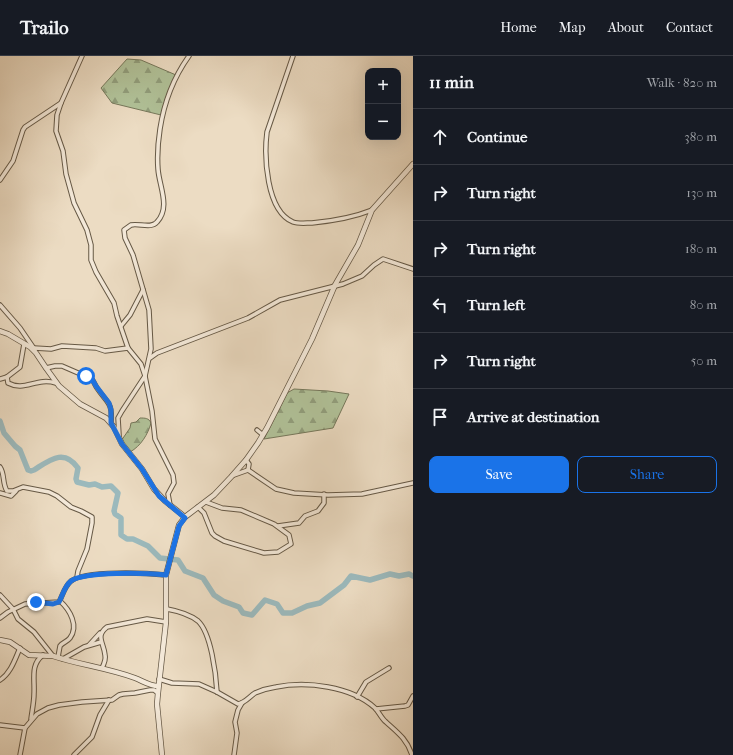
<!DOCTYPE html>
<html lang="en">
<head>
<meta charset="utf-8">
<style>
	body { margin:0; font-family:"IM FELL French Canon",serif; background:#242831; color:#f1f3f6 }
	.controls { position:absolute; right:12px; top:12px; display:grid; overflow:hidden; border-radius:8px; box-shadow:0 4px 16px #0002 }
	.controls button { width:36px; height:36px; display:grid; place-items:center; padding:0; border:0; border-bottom:1px solid #363941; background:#171b24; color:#f1f3f6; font:20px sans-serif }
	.stop { position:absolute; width:12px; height:12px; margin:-9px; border:3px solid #1a73e8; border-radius:50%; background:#fff }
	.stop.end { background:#1a73e8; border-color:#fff; box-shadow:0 1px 4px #0008 }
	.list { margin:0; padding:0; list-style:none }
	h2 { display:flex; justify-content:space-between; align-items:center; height:52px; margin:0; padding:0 16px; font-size:17px }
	h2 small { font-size:13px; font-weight:400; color:#9ea1a6 }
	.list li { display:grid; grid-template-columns:26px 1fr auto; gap:12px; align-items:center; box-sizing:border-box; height:56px; padding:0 16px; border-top:1px solid #363941 }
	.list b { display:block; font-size:15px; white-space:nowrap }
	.list em { font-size:13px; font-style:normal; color:#9ea1a6 }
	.actions { display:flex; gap:8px; padding:12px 16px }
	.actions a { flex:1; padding:9px 0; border:1px solid #1a73e8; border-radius:8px; text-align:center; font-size:14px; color:#1a73e8 }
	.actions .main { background:#1a73e8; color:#fff }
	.icon { flex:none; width:22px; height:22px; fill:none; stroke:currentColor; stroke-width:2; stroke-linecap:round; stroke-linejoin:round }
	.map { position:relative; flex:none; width:413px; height:699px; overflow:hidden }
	header { display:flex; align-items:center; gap:24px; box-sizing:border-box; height:56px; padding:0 20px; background:#171b24; border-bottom:1px solid #363941 }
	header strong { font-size:19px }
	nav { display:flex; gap:22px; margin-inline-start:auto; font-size:14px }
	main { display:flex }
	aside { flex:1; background:#171b24 }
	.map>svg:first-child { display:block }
</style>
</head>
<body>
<header>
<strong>Trailo</strong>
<nav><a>Home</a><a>Map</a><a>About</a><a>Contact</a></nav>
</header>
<main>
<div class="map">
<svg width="413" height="699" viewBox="0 0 413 699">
	<defs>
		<pattern id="forest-firs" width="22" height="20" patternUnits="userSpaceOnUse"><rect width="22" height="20" fill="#b1c299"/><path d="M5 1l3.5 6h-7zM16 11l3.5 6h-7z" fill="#919e7c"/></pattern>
	</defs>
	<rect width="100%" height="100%" fill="#ecdcc3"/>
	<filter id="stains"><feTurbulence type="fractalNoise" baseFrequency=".005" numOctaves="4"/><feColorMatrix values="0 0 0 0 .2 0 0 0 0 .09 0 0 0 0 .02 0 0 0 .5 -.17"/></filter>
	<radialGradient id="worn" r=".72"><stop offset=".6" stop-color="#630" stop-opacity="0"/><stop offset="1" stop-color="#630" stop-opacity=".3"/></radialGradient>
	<g fill="url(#forest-firs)" stroke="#76785b">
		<path d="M127 3 141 4 176 19 167 38 161 59 112 47 101 32Z"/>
		<path d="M294 333 328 335 349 338 333 372 264 383 287 337Z"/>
		<path d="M140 362C145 362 149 362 151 367 148 378 141 390 130 396L121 385 130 372 131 367 136 366Z"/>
	</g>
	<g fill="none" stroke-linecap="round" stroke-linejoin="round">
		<path stroke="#9bb9bc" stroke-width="5.5" d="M0 365 4 377 15 390 20 394 28 414 31 415 34 414C50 404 64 392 78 412L76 423 77 426 89 429 95 428 102 431 111 430 118 437 114 455 115 458 121 462V479L127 483H133L148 490 160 502 178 504 185 515 203 522 214 539 223 545 239 551 243 557 252 559 265 544 277 548 283 557H292L307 550 320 547 344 529 351 520 370 524 390 518 399 520 409 518 413 520"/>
		<defs>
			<g id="minor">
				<path d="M293 0 267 76C264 100 266 155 293 166 298 168 306 167 312 167 333 165 352 162 372 154"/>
				<path d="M61 47 57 59 56 75 63 95 66 118 74 147 87 174 91 189V204L96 216 114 247 117 260 128 292 141 308 145 320 122 355 118 362 119 379"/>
				<path d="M0 124 13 105 23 74 25 71 61 47 82 0"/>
				<path d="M0 249 20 272 35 294"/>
				<path d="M121 270 130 259 143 234"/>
				<path d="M24 288 20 311 7 321 8 327C25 336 36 321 56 327"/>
				<path d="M34 292 51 293 62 290 96 292 105 295 128 292"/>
				<path d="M150 302 157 297 248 262 280 244 343 228 362 220 374 209 383 203 413 213"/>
				<path d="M46 312 55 310H62L92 323C94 326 95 329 97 332 107 347 113 346 111 367"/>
				<path d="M0 323 7 321"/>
				<path d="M257 374 263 379"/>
				<path d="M246 404 249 408 248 414 276 433 294 437 328 439 362 438 413 427"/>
				<path d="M0 411C5 418 2 427 7 435H13L23 431 49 436 57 440 71 451 81 455 92 461V467L87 493 78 515 77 521"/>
				<path d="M234 419 248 414"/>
				<path d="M0 437 11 440 16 435"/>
				<path d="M170 449 168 438 174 427 173 419 155 383 152 355 145 320 151 293 149 254 133 199 125 182 124 174 131 169C139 167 151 173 157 166 171 151 159 130 158 113 157 100 158 86 160 73 164 47 174 21 189 0"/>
				<path d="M198 451 204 457 212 477 215 480 224 485 264 497 278 496 291 488 289 479 274 468 241 454 222 452 206 446"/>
				<path d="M278 470 299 467 305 460 318 455 324 447V438"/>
				<path d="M0 539 13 553 18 563 34 576 53 600"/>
				<path d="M167 553C178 555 189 558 198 565 211 577 216 618 217 636"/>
				<path d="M0 562 8 556 25 548 59 546C63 539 64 531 71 525 85 514 147 517 166 519"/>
				<path d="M89 589 100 577"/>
				<path d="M58 601 60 590C63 586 67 586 70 582 79 570 70 554 60 545"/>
				<path d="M63 603 84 591 101 586"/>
				<path d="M102 612C104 608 106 603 105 599 104 587 95 580 107 571L147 563 166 566"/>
				<path d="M159 623 172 627 199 628 217 636 238 648C245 647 249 641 255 637 262 634 269 632 276 631 306 625 351 630 375 652 379 656 381 662 386 666 397 676 407 683 412 699"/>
				<path d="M0 624C11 617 15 603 20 592"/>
				<path d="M357 641 366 626 389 612"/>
				<path d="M376 653 405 650 408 649 413 640"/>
				<path d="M31 663C32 655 34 646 34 638 35 623 30 609 43 599"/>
				<path d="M0 669 25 672"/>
				<path d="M20 699 25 672 37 658 48 652 59 649 82 646 112 644 119 639 123 638 135 637 150 634H154L158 637"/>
				<path d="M74 699 92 681 100 659 109 644"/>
				<path d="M234 699 237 677 235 666 238 654 242 647"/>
			</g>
			<g id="tertiary">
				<path d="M0 275 8 278 30 291 36 297 46 312 59 330 80 348 106 362 114 371 122 388 142 413 154 433 165 445 185 461"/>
				<path d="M0 584 10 586 29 599 53 600C80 609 108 612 135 622 143 625 150 630 158 630"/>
				<path d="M162 699 157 648 158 637 166 566V519L179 469 185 461 214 439 231 421 246 404 258 387 267 372 312 283 335 229 358 189 372 154 413 108"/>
			</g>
		</defs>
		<use href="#minor" stroke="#665946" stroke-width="5.5"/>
		<use href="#tertiary" stroke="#665946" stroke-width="6"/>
		<use href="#minor" stroke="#f3e8d8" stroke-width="3.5"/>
		<use href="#tertiary" stroke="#f3e8d8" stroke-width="4.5"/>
	</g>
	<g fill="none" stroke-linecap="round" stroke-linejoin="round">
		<path stroke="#1a73e8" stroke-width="5" d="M36 546 53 548 59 546C63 539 64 531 71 525 85 515 147 517 166 519L179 470 185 462 159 440 142 413 122 388 111 367V354L109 347 96 330 92 323 86 320"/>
	</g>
	<rect width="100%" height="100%" filter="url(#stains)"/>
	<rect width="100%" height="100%" fill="url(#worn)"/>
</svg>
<div class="controls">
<button>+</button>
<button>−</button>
</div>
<div class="stop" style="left:86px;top:320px"></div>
<div class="stop end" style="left:36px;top:546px"></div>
</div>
<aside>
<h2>11 min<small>Walk · 820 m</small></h2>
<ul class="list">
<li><svg class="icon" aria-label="ahead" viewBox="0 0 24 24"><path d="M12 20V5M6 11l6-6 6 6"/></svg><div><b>Continue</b></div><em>380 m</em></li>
<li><svg class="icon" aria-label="right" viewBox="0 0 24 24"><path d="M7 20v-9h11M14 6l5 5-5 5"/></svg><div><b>Turn right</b></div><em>130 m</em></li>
<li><svg class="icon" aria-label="right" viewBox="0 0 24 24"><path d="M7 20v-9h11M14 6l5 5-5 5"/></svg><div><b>Turn right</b></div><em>180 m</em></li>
<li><svg class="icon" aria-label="left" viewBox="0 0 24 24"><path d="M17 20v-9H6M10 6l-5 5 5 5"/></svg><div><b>Turn left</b></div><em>80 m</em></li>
<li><svg class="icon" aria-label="right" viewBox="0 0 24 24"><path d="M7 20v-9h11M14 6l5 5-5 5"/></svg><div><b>Turn right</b></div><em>50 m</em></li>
<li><svg class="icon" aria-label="arrive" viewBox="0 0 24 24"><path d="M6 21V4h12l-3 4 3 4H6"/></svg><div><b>Arrive at destination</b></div></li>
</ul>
<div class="actions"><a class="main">Save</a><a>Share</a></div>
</aside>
</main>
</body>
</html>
